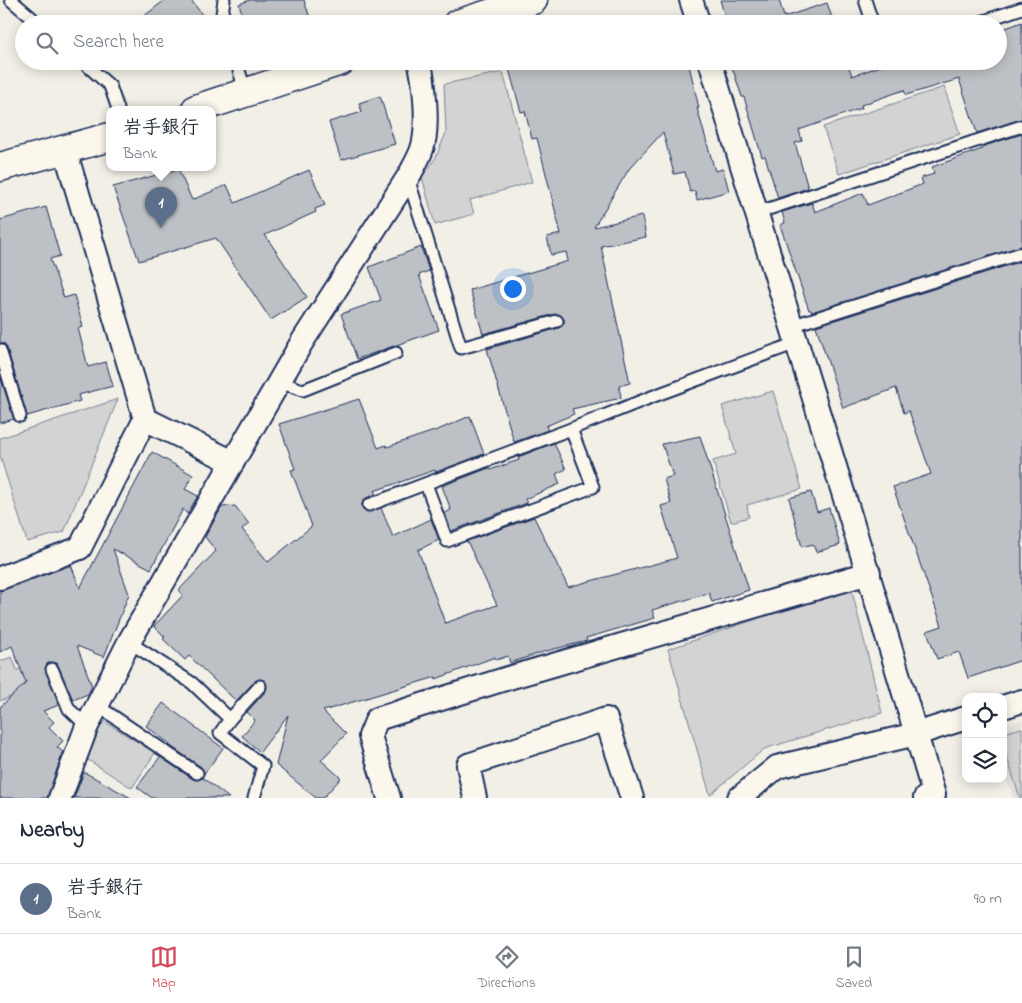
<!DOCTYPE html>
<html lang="en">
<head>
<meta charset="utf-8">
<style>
	body { margin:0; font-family:"Indie Flower","Klee One",sans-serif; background:#f6f6f7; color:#1f2937 }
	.controls { position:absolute; right:15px; bottom:15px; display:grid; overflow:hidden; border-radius:10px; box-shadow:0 2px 12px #0003 }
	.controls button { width:45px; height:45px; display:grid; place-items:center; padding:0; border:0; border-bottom:1px solid #e0e1e3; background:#fff; color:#1f2937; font:25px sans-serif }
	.you { position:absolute; left:512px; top:288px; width:18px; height:18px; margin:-12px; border:4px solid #fff; border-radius:50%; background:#1a73e8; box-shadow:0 0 0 8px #1a73e833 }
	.badge { display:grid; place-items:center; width:32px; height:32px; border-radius:50%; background:#d1495b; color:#fff; font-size:16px; font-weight:700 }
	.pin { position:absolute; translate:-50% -41px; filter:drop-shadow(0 1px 2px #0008) }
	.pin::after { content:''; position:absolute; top:26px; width:18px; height:15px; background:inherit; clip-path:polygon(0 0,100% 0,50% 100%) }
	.popup { position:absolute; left:106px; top:106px; width:110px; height:65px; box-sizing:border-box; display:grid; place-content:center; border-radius:10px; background:#fff; filter:drop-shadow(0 1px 4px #0005); font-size:16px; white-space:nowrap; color:#747a83 }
	.popup b { font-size:19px; color:#1f2937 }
	.popup::after { content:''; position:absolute; left:50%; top:100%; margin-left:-10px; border:10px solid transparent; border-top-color:#fff }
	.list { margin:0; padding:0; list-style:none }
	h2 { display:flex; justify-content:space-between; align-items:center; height:65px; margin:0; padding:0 20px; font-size:21px }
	h2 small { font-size:16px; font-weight:400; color:#747a83 }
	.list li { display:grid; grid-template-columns:32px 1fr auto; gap:15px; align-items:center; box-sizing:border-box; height:70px; padding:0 20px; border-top:1px solid #e0e1e3 }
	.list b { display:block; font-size:19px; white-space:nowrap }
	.list p { margin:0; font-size:16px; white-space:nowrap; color:#747a83 }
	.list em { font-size:16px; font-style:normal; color:#747a83 }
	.icon { flex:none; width:28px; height:28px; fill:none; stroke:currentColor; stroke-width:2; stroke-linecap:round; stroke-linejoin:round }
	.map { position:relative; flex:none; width:1022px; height:798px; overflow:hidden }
	.search { position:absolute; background:#fff; box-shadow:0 2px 12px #0003; left:15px; right:15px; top:15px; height:55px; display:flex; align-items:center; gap:12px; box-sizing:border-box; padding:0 18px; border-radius:28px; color:#747a83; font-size:19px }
	.sheet { height:135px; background:#fff }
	nav { display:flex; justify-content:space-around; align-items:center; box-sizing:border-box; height:70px; border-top:1px solid #e0e1e3; background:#fff; font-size:14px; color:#747a83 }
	nav a { display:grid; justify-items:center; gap:2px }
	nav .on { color:#d1495b }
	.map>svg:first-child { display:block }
</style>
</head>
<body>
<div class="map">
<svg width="1022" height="798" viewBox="0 0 1022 798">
	<rect width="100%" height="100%" fill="#f2efe6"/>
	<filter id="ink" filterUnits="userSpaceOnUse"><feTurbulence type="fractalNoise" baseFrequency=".02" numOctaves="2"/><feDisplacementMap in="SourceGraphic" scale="10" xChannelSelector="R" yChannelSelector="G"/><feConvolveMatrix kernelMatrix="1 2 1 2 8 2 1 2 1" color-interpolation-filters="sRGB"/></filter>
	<g filter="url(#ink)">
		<path fill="#e2e1dc" d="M1022 720V798H1013L1003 766V726Z"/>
		<g fill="#d2d3d2" stroke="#768198">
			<path d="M503 72 532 182 470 200 474 214 435 225 422 177 435 159 446 133 444 84Z"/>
			<path d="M944 87 960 134 839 174 823 127Z"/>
			<path d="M773 391 802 489 747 505 749 517 731 522 713 461 736 454 722 406Z"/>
			<path d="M118 399 64 532 27 542 0 456V438Z"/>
			<path d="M851 587 882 713 764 749 710 795 668 649Z"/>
			<path d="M12 657 17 670 34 663 42 685 0 701V661Z"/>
			<path d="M104 721 155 753 132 788 82 756Z"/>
			<path d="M1022 728V798H1020L1003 745V733Z"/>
		</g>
		<g fill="#bdc0c4" stroke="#1b2f5e">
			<path d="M165 0H191L209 24H134Z"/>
			<path d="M250 0H304L312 24H245L239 4Z"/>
			<path d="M720 0H779L784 17 827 3 834 24H727Z"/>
			<path d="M1022 22V119L977 133 959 79 906 95 904 90 861 105 862 108 799 130 802 141 795 143 808 188 778 198 765 156 762 157 744 97H742L730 61H847L852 76 895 61H998V31Z"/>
			<path d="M513 61H688L699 108H697L715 171 723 169 729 191 697 200 695 191 690 192 685 172 674 174 663 132 629 169 594 227 642 216 646 237 601 246 630 383 619 386 621 398 572 409 574 414 546 426 548 430 514 442 487 349 559 328 564 323V319L559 314H555L483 334 470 290 568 261 566 252 551 255 547 237 561 234 537 138 532 139 525 111 521 112 509 69 515 67Z"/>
			<path d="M380 96 395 144 341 160 329 122 362 112 359 103Z"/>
			<path d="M1022 134V246L812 312 811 310H809L780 225 785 223 782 212 812 203 815 212 863 193 868 205 923 184 921 178 934 174 932 167 982 149 981 147Z"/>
			<path d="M178 169 192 200 227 185 235 203 309 170 325 205 315 209 316 212 265 235 307 297 271 320 216 238 139 261 113 187Z"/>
			<path d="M46 207 60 256 50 259 64 298 74 295 83 327 78 328 88 367 106 362 113 386 78 395 80 401 27 416 7 348 5 344 0 343V220Z"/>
			<path d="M421 247 429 271 419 275 439 330 357 359 341 314 381 300 369 267Z"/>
			<path d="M1022 261V660L968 678 959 652 937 659 927 631 942 626 893 487 931 474 909 411 904 413 896 388 843 408 816 326Z"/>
			<path d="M0 376 14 419 0 423Z"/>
			<path d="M359 399 378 448 386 445 387 447 440 429 470 416 484 454 436 472 435 470 374 491 376 494 366 498 362 504V508L367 512 381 508 393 537 431 519 439 540 418 550 445 623 497 605 467 541 534 517 568 587 677 558 661 506 671 503 664 479 673 476 662 444 700 436 749 590 712 602 709 593 652 610 655 618 586 638 587 641 546 651 510 663 508 656 496 660 495 657 436 679V677L323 711 346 734 321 760 341 778 323 798H316L276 765 288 715 260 752 242 736 255 720 247 712 266 691 267 687 265 681 261 679 255 681 236 701 189 656 185 660 163 639 165 637 154 626 183 595 179 590 216 551 205 537 222 507 235 506 249 524 242 529 268 562 312 526 291 470 295 469 279 424Z"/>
			<path d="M554 443 566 469 556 474 560 484 525 499 527 503 451 531 445 513 451 510 442 486 489 468 490 470 519 460 518 457Z"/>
			<path d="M152 452 193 475 185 489 198 496 187 514 183 509 151 569 113 549 129 594 104 657 77 646 92 686 88 694 73 700 57 663 50 662 45 668 59 705 43 711 54 722 49 727 63 741 57 747 63 752 47 798H0V707L26 683 12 646 0 652V591L71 565 80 588Z"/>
			<path d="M811 492 817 512 829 508 840 545 816 552 813 544 802 547 789 498Z"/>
			<path d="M163 703 223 748 204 774 201 767 169 745 170 744 146 726Z"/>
			<path d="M160 757 193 779 197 780 203 778 229 798H152L137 787Z"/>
			<path d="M84 772 131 798H74Z"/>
		</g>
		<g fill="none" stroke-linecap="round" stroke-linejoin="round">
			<defs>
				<g id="lane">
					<path d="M11 0 39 24"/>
					<path d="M224 0 222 14 225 24"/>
					<path d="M865 0 873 24"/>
					<path d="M975 24 1022 8"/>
					<path d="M82 61 110 86 118 109"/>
					<path d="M236 61 246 93"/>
					<path d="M408 178 461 348 557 321"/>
					<path d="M756 213 1022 126"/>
					<path d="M791 326 1022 253"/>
					<path d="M0 350 20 416"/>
					<path d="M279 382 303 390 396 353"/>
					<path d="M426 484 447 541 593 487 571 429"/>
					<path d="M369 505 571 429 654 396 796 343"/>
					<path d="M129 642 192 683 230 719 220 733 263 766 254 798"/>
					<path d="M52 669 69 709 87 726"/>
					<path d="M98 706 197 773"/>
					<path d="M230 719 260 686"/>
				</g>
				<g id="street">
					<path d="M691 0 699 24"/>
					<path d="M710 61C778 286 850 509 916 734L966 718"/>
					<path d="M65 150 145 419 233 462"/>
					<path d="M0 578 80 548 145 419"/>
					<path d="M1003 707 1022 701"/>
					<path d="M60 798 87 726 129 642 302 342 410 174C414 166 419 158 422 149 429 129 425 82 419 61"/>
					<path d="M389 798 370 736 377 719 505 679 869 573"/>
					<path d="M475 798 468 765 606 719 632 798"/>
					<path d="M739 798 777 767 916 734 934 795 925 798"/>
				</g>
				<g id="secondary">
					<path d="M457 24 533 0"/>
					<path d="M196 109 341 61"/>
					<path d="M0 167 110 137"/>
				</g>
			</defs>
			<use href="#lane" stroke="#1b2f5e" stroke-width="15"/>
			<use href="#street" stroke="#1b2f5e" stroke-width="26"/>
			<use href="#secondary" stroke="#1b2f5e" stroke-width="31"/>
			<use href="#lane" stroke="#fbf7ec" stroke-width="11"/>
			<use href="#street" stroke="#fbf7ec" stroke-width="22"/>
			<use href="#secondary" stroke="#fbf7ec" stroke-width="28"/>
		</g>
	</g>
</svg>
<div class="controls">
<button><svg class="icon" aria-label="locate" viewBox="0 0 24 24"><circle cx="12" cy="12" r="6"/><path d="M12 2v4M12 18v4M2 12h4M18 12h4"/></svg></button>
<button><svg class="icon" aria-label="layers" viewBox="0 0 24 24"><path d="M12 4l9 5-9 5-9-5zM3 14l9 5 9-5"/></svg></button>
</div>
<div class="you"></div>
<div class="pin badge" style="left:161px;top:228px;background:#5c6f8a">1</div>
<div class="popup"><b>岩手銀行</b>Bank</div>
<div class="search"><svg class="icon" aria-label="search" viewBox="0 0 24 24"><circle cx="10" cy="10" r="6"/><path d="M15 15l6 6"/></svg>Search here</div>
</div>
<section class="sheet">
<h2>Nearby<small></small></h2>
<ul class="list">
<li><span class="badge" style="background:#5c6f8a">1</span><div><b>岩手銀行</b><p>Bank</p></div><em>90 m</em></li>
</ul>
</section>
<nav>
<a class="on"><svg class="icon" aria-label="map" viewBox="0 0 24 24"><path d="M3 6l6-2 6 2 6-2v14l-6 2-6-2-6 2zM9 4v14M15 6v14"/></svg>Map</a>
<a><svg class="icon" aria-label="directions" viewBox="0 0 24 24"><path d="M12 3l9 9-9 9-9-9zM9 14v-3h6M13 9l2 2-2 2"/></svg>Directions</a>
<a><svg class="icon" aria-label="saved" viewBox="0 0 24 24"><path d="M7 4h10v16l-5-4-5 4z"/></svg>Saved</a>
</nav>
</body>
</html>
